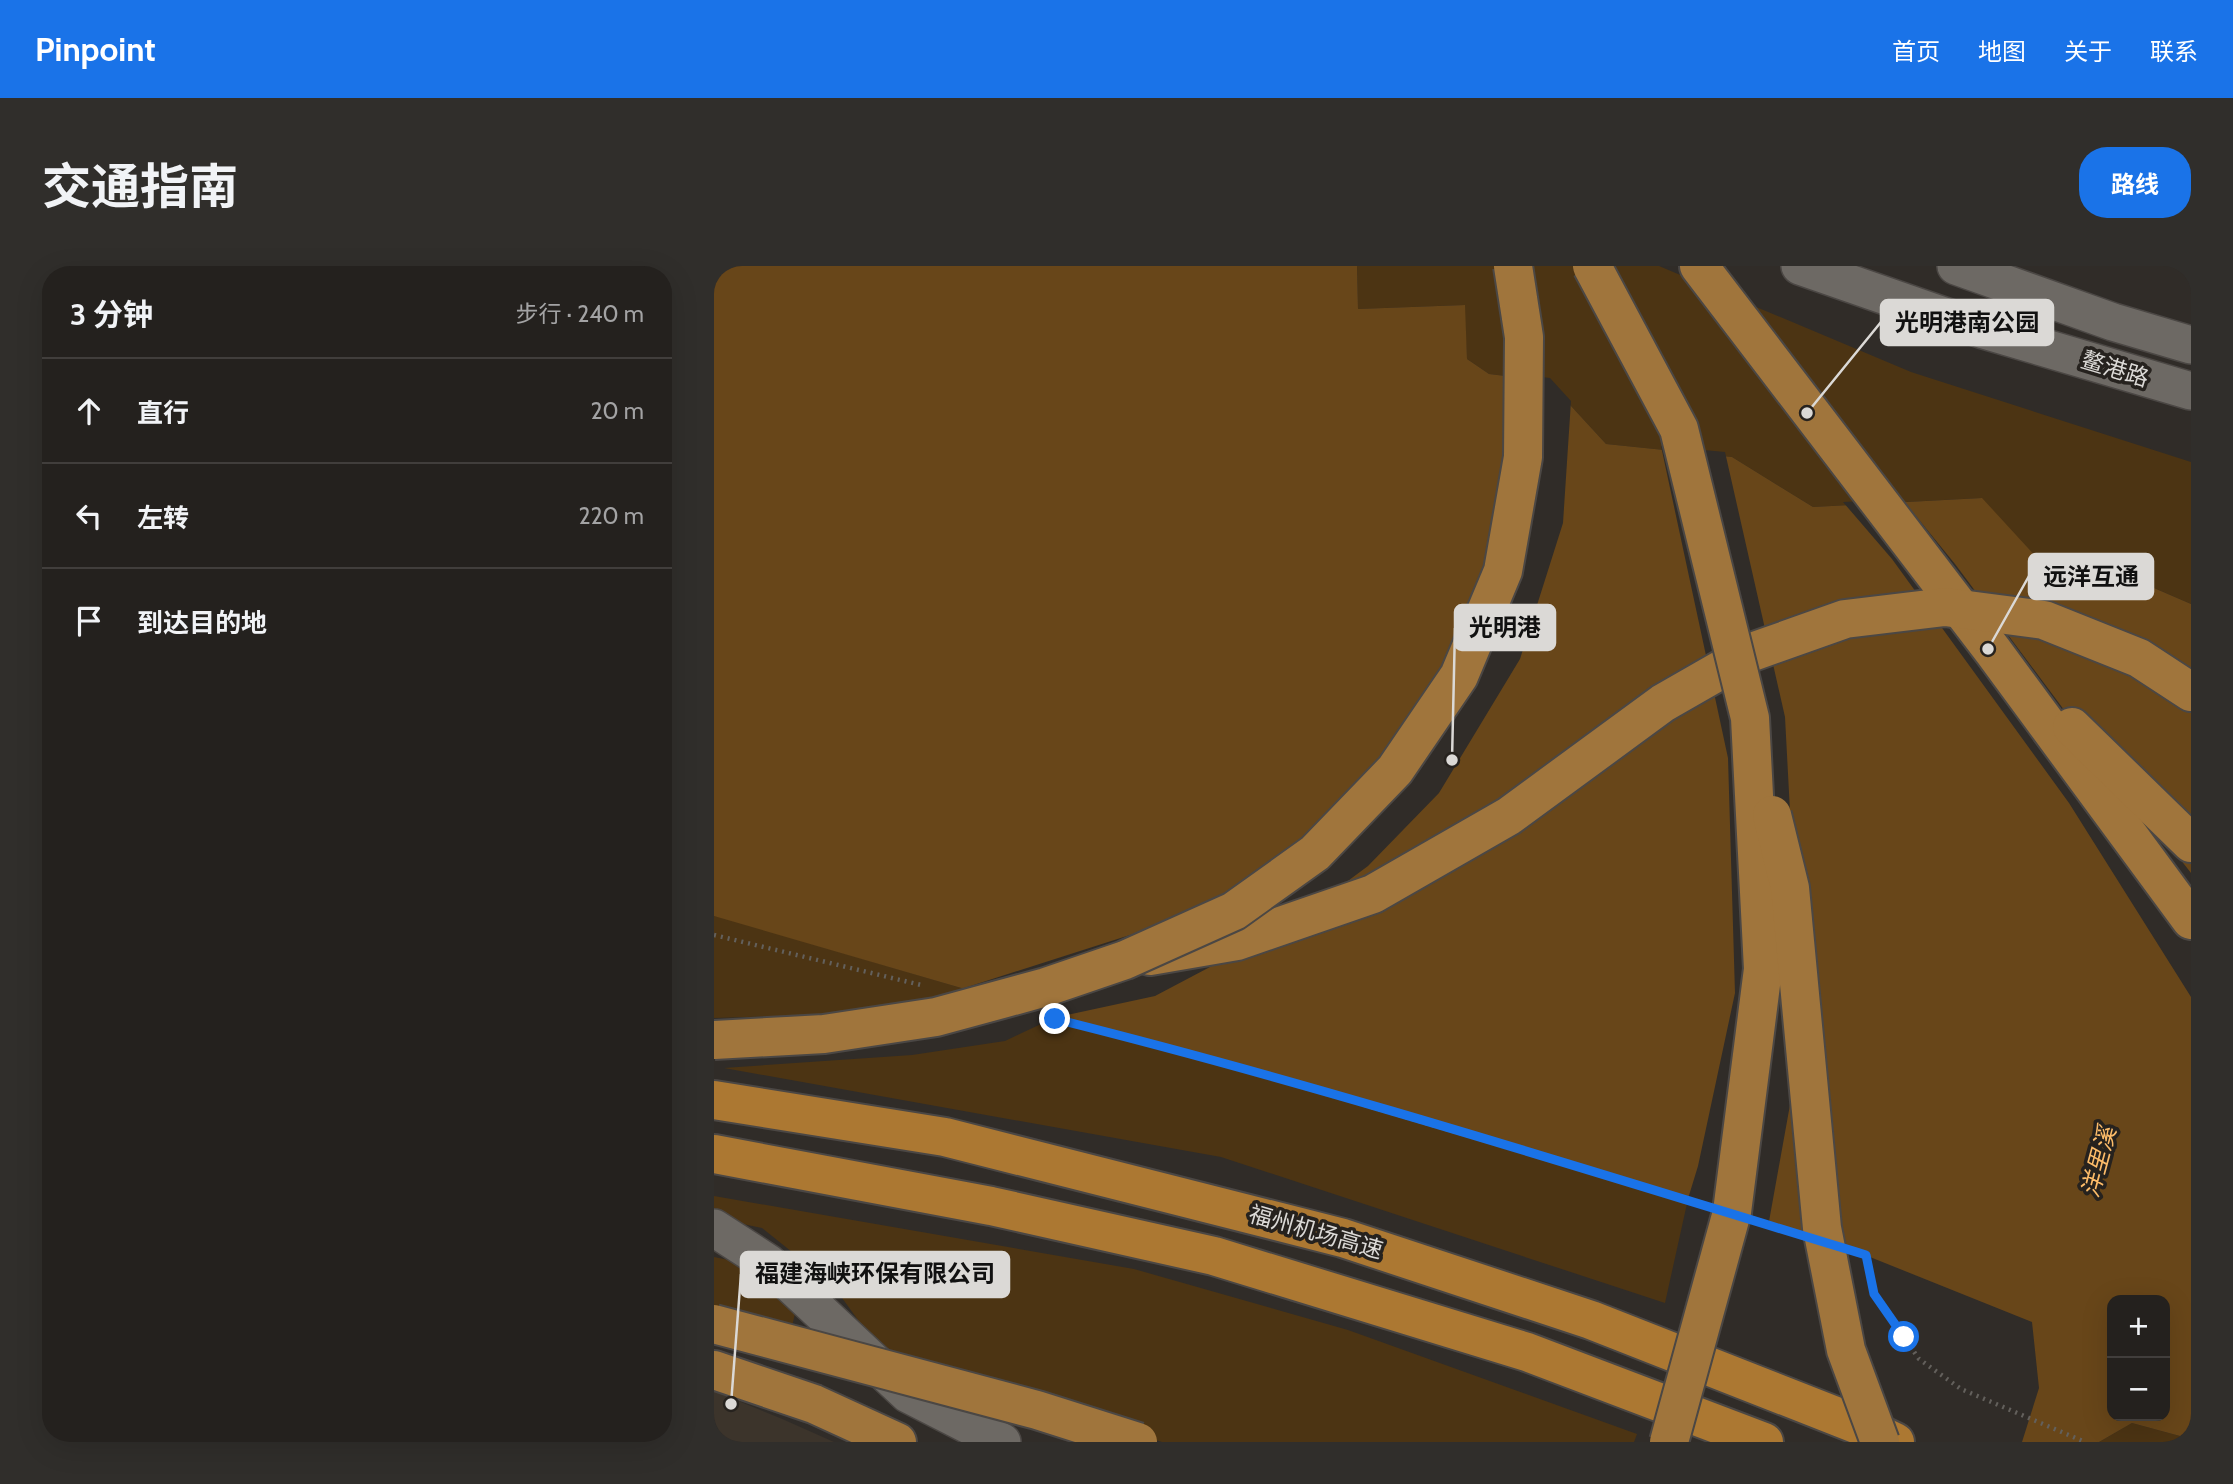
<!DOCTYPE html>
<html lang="zh">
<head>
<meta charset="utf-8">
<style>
	body { margin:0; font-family:Cabin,"Noto Sans SC",sans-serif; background:#302e2b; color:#f1f3f6 }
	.controls { position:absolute; right:21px; bottom:21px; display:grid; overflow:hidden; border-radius:14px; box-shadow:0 7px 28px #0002 }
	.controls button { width:63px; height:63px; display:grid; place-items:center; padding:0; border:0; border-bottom:2px solid #413e3c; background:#24211e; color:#f1f3f6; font:35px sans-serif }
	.stop { position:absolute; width:21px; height:21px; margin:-16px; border:5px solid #1a73e8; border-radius:50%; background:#fff }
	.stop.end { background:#1a73e8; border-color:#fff; box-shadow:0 2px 7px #0008 }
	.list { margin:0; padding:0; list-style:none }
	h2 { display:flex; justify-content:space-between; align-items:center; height:91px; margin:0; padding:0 28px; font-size:30px }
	h2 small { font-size:23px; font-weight:400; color:#a3a3a4 }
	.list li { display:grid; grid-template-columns:46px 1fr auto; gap:21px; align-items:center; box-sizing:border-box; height:105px; padding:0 28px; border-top:2px solid #413e3c }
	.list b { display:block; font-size:26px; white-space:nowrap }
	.list em { font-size:23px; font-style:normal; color:#a3a3a4 }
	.icon { flex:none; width:38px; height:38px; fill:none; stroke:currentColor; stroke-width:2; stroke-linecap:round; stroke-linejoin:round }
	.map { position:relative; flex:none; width:1477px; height:1176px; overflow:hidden; border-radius:28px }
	header { display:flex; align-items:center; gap:42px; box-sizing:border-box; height:98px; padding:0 35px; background:#1a73e8; color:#fff }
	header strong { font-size:33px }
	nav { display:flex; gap:38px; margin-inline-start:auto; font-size:24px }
	.intro { display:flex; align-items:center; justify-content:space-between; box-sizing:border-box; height:168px; padding:0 42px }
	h1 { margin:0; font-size:49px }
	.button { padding:18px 32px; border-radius:28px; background:#1a73e8; color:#fff; font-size:24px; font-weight:700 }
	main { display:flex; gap:42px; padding:0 42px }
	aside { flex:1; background:#24211e; border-radius:28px; box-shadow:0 7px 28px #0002 }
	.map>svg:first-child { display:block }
</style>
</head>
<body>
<header>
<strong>Pinpoint</strong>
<nav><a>首页</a><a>地图</a><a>关于</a><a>联系</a></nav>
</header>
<div class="intro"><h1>交通指南</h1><a class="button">路线</a></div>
<main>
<aside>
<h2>3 分钟<small>步行 · 240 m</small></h2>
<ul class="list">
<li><svg class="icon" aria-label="ahead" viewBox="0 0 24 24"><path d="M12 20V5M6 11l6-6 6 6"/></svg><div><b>直行</b></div><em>20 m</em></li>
<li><svg class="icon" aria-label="left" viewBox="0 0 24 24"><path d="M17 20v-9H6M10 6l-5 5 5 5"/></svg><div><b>左转</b></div><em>220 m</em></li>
<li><svg class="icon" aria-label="arrive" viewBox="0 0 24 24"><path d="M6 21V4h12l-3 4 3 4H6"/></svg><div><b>到达目的地</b></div></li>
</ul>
</aside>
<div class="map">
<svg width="1477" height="1176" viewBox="0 0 1477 1176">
	<rect width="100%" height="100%" fill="#302c28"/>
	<path fill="#3c342b" d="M0 1125 66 1152 120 1176H0Z"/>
	<g fill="#4c3413">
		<path d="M643 0H945L1197 106 1477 196V338L1433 319 1338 308 1267 232 1099 241 1018 191 892 178 834 115 775 108 753 93 750 39 644 43Z"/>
		<path d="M0 650 6 651 251 723 156 747 0 752Z"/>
		<path d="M344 750 974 933 951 1037 507 891 10 802 198 789 291 775Z"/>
		<path d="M0 930 420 1003 634 1064 923 1168 920 1176H448L165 1088 157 1072 118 1018 48 962 0 952Z"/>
		<path d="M0 991 25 996 83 1038 78 1061 0 1042Z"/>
		<path d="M1418 1157 1477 1173V1176H1385Z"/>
	</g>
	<path fill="#684619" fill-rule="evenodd" d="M0 0H643L644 43 751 39 753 93 775 108 834 115 892 178 1018 191 1099 241 1268 232 1338 308 1433 319 1477 338V1173L1418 1157 1385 1176H1308L1325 1122 1318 1056 1141 985 1018 946 0 650ZM1398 1034H1451V1150H1398Z"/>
	<g fill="#302c28">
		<path d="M800 108 836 112 857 135 849 257 806 393 725 527 654 600 572 661 441 730 339 752 244 724 494 644 609 574 706 459 797 241Z"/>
		<path d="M947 180 1011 186 1071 451 1088 772 1054 961 973 936 984 900 1021 727 1014 492Z"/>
		<path d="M1188 233 1241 298 1368 468 1477 607V731L1355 537 1178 293 1129 236Z"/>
	</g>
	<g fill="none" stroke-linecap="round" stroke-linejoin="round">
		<defs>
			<g id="secondary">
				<path d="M1086 0 1270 64 1477 125"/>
				<path d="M1242 0 1399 56 1477 79"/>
				<path d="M0 962 54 997 194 1128 288 1176"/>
			</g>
			<g id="trunk">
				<path d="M985 0 1279 385 1477 654"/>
				<path d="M1358 461 1477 577"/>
				<path d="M436 690 523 675 659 628 795 550 949 437 1038 386 1131 353 1231 341 1330 354 1425 392 1477 426"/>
				<path d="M0 1104 100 1138 183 1176"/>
			</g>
			<g id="motorway">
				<path d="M0 834 231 871 629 972 877 1054 1152 1162 1181 1176"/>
				<path d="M0 888 277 940 500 990 813 1086 1050 1176"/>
			</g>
		</defs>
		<use href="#secondary" stroke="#4b4744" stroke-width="40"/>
		<use href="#trunk" stroke="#4b4744" stroke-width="42"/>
		<use href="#motorway" stroke="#4b4744" stroke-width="42"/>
		<g stroke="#63605c" stroke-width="4.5" stroke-dasharray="2 5" stroke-linecap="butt">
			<path d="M0 669 207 719"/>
			<path d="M341 753 442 778 988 938"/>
			<path d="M1047 956 1079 966"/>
			<path d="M1144 986 1152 989 1160 1028 1205 1093 1247 1123 1371 1176"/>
		</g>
		<use href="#secondary" stroke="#6d6964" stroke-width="37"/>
		<use href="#trunk" stroke="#a0753c" stroke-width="38"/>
		<use href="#motorway" stroke="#ac7832" stroke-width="38"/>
		<defs>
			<g id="trunk-bridge">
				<path d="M878 0 965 163 1036 452 1049 703 1018 946 955 1176"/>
				<path d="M1058 549 1076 622 1108 962 1132 1084 1166 1176"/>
				<path d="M0 774 110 768 222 751 332 721 411 694 520 645 601 587 681 504 745 410 789 305 809 191 810 71 799 0"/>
				<path d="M0 1058 323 1144 424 1176"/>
			</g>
		</defs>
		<use href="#trunk-bridge" stroke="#4b4744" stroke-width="42" stroke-linecap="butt"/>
		<use href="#trunk-bridge" stroke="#a0753c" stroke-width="38"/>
	</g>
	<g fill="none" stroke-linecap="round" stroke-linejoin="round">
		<path stroke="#1a73e8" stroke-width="9" d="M341 753C614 821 883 907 1152 989L1160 1028 1190 1071"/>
	</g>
	<g text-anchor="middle" stroke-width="7" stroke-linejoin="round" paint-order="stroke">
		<g font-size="23" fill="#dbd9d6" stroke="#26221e">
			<text transform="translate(1401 103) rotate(17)" y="8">鳌港路</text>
			<text transform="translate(602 966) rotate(16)" y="8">福州机场高速</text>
		</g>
		<g font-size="24" font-style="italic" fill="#fdbc69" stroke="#26221e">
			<text transform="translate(1385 896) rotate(-75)" y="8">洋里溪</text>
		</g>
	</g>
	<path fill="none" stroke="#dbd9d6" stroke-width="2.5" d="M1093 147L1167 56M1274 383L1315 310M738 494L741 362M17 1138L27 1008"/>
	<g fill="#dbd9d6" stroke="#26221e" stroke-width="2.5">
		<circle cx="1093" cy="147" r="7"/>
		<circle cx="1274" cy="383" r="7"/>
		<circle cx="738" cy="494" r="7"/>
		<circle cx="17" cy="1138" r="7"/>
	</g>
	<g fill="#dbd9d6" stroke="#dbd9d6" stroke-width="2.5">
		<rect x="1167" y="34" width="172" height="45" rx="7"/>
		<rect x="1315" y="288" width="124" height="45" rx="7"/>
		<rect x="741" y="339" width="100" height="45" rx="7"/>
		<rect x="27" y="986" width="268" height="45" rx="7"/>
	</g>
	<g font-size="24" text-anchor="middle" font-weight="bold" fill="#111">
		<text x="1253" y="65">光明港南公园</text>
		<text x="1377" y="319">远洋互通</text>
		<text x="791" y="370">光明港</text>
		<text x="161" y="1016">福建海峡环保有限公司</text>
	</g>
</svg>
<div class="controls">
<button>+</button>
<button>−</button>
</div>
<div class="stop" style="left:1190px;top:1071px"></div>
<div class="stop end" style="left:341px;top:753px"></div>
</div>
</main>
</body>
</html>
